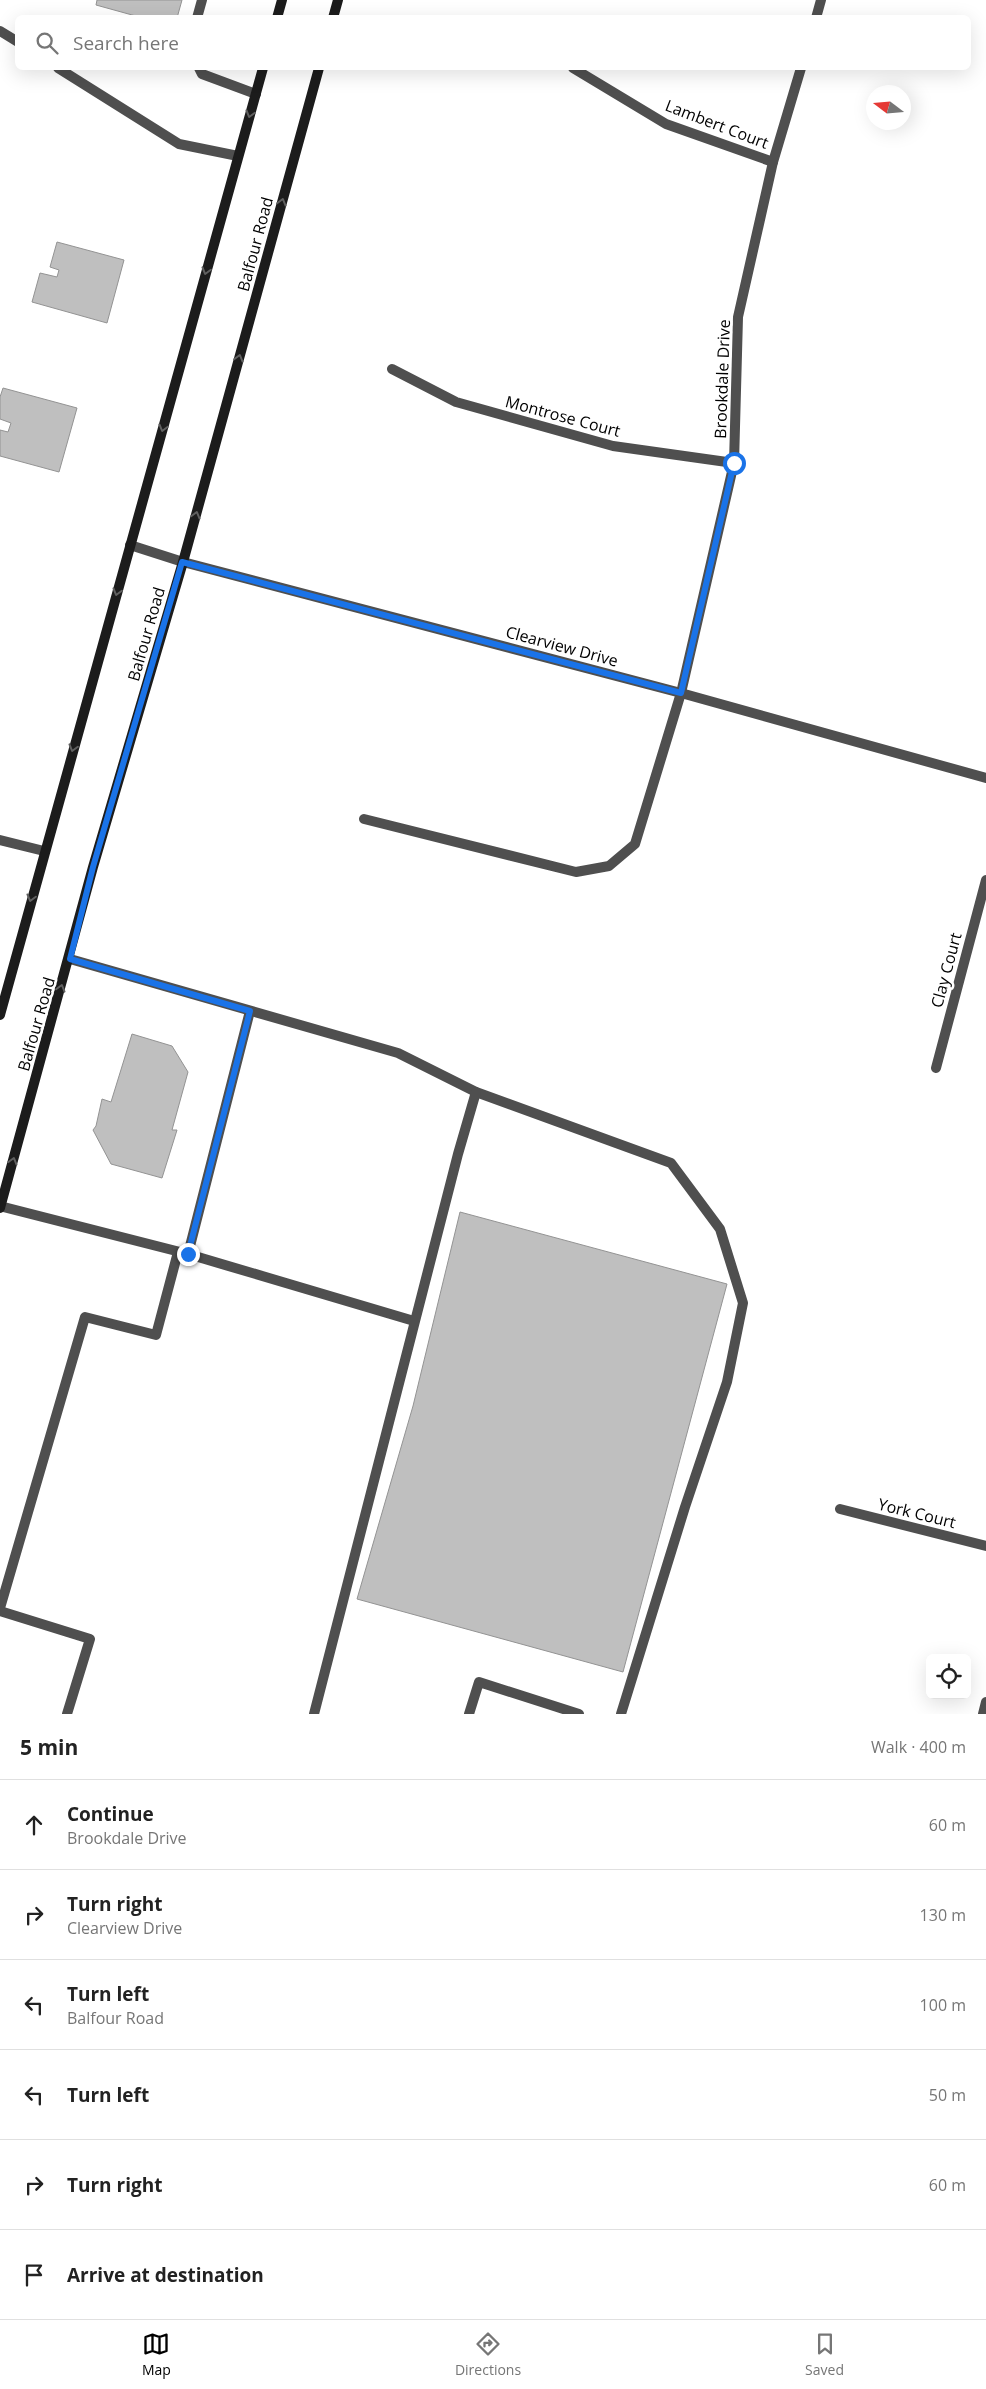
<!DOCTYPE html>
<html lang="en">
<head>
<meta charset="utf-8">
<style>
	body { margin:0; font-family:"Open Sans",sans-serif; background:#f6f6f6; color:#222 }
	.controls { position:absolute; right:15px; bottom:15px; display:grid; overflow:hidden; border-radius:8px; box-shadow:0 5px 20px #0002 }
	.controls button { width:45px; height:45px; display:grid; place-items:center; padding:0; border:0; border-bottom:1px solid #e0e0e0; background:#fff; color:#222; font:25px sans-serif }
	.compass { position:absolute; left:866px; top:85px; width:45px; height:45px; border-radius:50%; background:#fff; box-shadow:0 5px 20px #0002; rotate:286deg }
	.stop { position:absolute; width:15px; height:15px; margin:-11px; border:4px solid #1a73e8; border-radius:50%; background:#fff }
	.stop.end { background:#1a73e8; border-color:#fff; box-shadow:0 1px 5px #0008 }
	.list { margin:0; padding:0; list-style:none }
	h2 { display:flex; justify-content:space-between; align-items:center; height:65px; margin:0; padding:0 20px; font-size:21px }
	h2 small { font-size:16px; font-weight:400; color:#767676 }
	.list li { display:grid; grid-template-columns:32px 1fr auto; gap:15px; align-items:center; box-sizing:border-box; height:90px; padding:0 20px; border-top:1px solid #e0e0e0 }
	.list b { display:block; font-size:19px; white-space:nowrap }
	.list p { margin:0; font-size:16px; white-space:nowrap; color:#767676 }
	.list em { font-size:16px; font-style:normal; color:#767676 }
	.icon { flex:none; width:28px; height:28px; fill:none; stroke:currentColor; stroke-width:2; stroke-linecap:round; stroke-linejoin:round }
	.map { position:relative; flex:none; width:986px; height:1714px; overflow:hidden }
	.search { position:absolute; background:#fff; box-shadow:0 5px 20px #0002; left:15px; right:15px; top:15px; height:55px; display:flex; align-items:center; gap:12px; box-sizing:border-box; padding:0 18px; border-radius:8px; color:#767676; font-size:19px }
	.sheet { height:605px; background:#fff }
	nav { display:flex; justify-content:space-around; align-items:center; box-sizing:border-box; height:70px; border-top:1px solid #e0e0e0; background:#fff; font-size:14px; color:#767676 }
	nav a { display:grid; justify-items:center; gap:2px }
	nav .on { color:#000 }
	.map>svg:first-child { display:block }
</style>
</head>
<body>
<div class="map">
<svg width="986" height="1714" viewBox="0 0 986 1714">
	<rect width="100%" height="100%" fill="#fff"/>
	<g fill="#bfbfbf" stroke="#939393">
		<path d="M97 0H182L177 18H143L96 5Z"/>
		<path d="M57 242 124 260 107 323 32 302 40 273 57 277 59 270 50 267Z"/>
		<path d="M3 388 77 408 59 472 0 456V430L8 432 11 423 0 419V397Z"/>
		<path d="M132 1034 172 1046 188 1072 172 1130H177L162 1178 111 1164 93 1130 96 1126 102 1099 111 1102Z"/>
		<path d="M460 1212 727 1284 623 1672 357 1599 413 1406Z"/>
	</g>
	<g fill="none" stroke-linecap="round" stroke-linejoin="round">
		<g stroke="#4f4f4f" stroke-width="10">
			<path d="M197 18 202 0"/>
			<path d="M0 31 18 42"/>
			<path d="M58 68 179 144 238 156"/>
			<path d="M199 68 202 74 256 94"/>
			<path d="M70 959 398 1053 476 1092 671 1163 720 1229 743 1303 727 1382 685 1507 621 1714"/>
			<path d="M0 1206 188 1254 414 1321"/>
			<path d="M188 1254 250 1011"/>
			<path d="M0 1608 85 1317 156 1335 178 1252"/>
			<path d="M0 1611 90 1639 67 1714"/>
			<path d="M314 1714 458 1154 476 1092"/>
			<path d="M469 1714 479 1682 579 1714"/>
		</g>
		<g stroke="#4f4f4f" stroke-width="10">
			<path d="M816 18 821 0"/>
			<path d="M573 68 666 124 773 162"/>
			<path d="M392 369 456 402 613 446 734 463"/>
			<path d="M130 545 183 562 681 693 986 778"/>
			<path d="M364 819 576 872 609 866 635 844 681 693 734 463 738 317 773 162 801 68"/>
			<path d="M0 840 44 851"/>
			<path d="M936 1068 986 880"/>
			<path d="M840 1509 986 1546"/>
			<path d="M983 1714 986 1702"/>
		</g>
		<g stroke="#1c1c1c" stroke-width="10">
			<path d="M277 18 282 0"/>
			<path d="M333 18 338 0"/>
			<path d="M0 1015 263 68"/>
			<path d="M0 1208 93 867 183 562 319 68"/>
		</g>
	</g>
	<defs><path id="oneway-chevron" d="M-2-3.5L2.5 0L-2 3.5" fill="none" stroke-width="1.6" stroke-linecap="round" stroke-linejoin="round" transform="scale(1.25)"/></defs>
	<g stroke="#606060">
		<use href="#oneway-chevron" transform="translate(250 114) rotate(106)"/>
		<use href="#oneway-chevron" transform="translate(282 202) rotate(-75)"/>
		<use href="#oneway-chevron" transform="translate(206 271) rotate(106)"/>
		<use href="#oneway-chevron" transform="translate(239 358) rotate(-75)"/>
		<use href="#oneway-chevron" transform="translate(163 428) rotate(105)"/>
		<use href="#oneway-chevron" transform="translate(196 515) rotate(-75)"/>
		<use href="#oneway-chevron" transform="translate(117 592) rotate(106)"/>
		<use href="#oneway-chevron" transform="translate(73 748) rotate(106)"/>
		<use href="#oneway-chevron" transform="translate(31 898) rotate(105)"/>
		<use href="#oneway-chevron" transform="translate(61 988) rotate(-74)"/>
		<use href="#oneway-chevron" transform="translate(13 1161) rotate(-74)"/>
	</g>
	<g fill="none" stroke-linecap="round" stroke-linejoin="round">
		<path stroke="#1a73e8" stroke-width="6" d="M188 1254 250 1011 70 959 93 867 182 562 681 693 734 463"/>
	</g>
	<g text-anchor="middle" stroke-width="5" stroke-linejoin="round" paint-order="stroke">
		<g font-size="16" fill="#000" stroke="#fff">
			<text transform="translate(717 124) rotate(21)" y="6">Lambert Court</text>
			<text transform="translate(255 244) rotate(-75)" y="6">Balfour Road</text>
			<text transform="translate(722 379) rotate(-88)" y="6">Brookdale Drive</text>
			<text transform="translate(563 416) rotate(15)" y="6">Montrose Court</text>
			<text transform="translate(146 634) rotate(-74)" y="6">Balfour Road</text>
			<text transform="translate(562 646) rotate(15)" y="6">Clearview Drive</text>
			<text transform="translate(946 970) rotate(-75)" y="6">Clay Court</text>
			<text transform="translate(36 1024) rotate(-74)" y="6">Balfour Road</text>
			<text transform="translate(917 1513) rotate(14)" y="6">York Court</text>
		</g>
	</g>
</svg>
<div class="controls">
<button><svg class="icon" aria-label="locate" viewBox="0 0 24 24"><circle cx="12" cy="12" r="6"/><path d="M12 2v4M12 18v4M2 12h4M18 12h4"/></svg></button>
</div>
<svg class="compass" viewBox="-18 -18 36 36"><path d="M0-13l5 13h-10z" fill="#e53935"/><path d="M0 13l5-13h-10z" fill="#767676"/></svg>
<div class="stop" style="left:734px;top:463px"></div>
<div class="stop end" style="left:188px;top:1254px"></div>
<div class="search"><svg class="icon" aria-label="search" viewBox="0 0 24 24"><circle cx="10" cy="10" r="6"/><path d="M15 15l6 6"/></svg>Search here</div>
</div>
<section class="sheet">
<h2>5 min<small>Walk · 400 m</small></h2>
<ul class="list">
<li><svg class="icon" aria-label="ahead" viewBox="0 0 24 24"><path d="M12 20V5M6 11l6-6 6 6"/></svg><div><b>Continue</b><p>Brookdale Drive</p></div><em>60 m</em></li>
<li><svg class="icon" aria-label="right" viewBox="0 0 24 24"><path d="M7 20v-9h11M14 6l5 5-5 5"/></svg><div><b>Turn right</b><p>Clearview Drive</p></div><em>130 m</em></li>
<li><svg class="icon" aria-label="left" viewBox="0 0 24 24"><path d="M17 20v-9H6M10 6l-5 5 5 5"/></svg><div><b>Turn left</b><p>Balfour Road</p></div><em>100 m</em></li>
<li><svg class="icon" aria-label="left" viewBox="0 0 24 24"><path d="M17 20v-9H6M10 6l-5 5 5 5"/></svg><div><b>Turn left</b></div><em>50 m</em></li>
<li><svg class="icon" aria-label="right" viewBox="0 0 24 24"><path d="M7 20v-9h11M14 6l5 5-5 5"/></svg><div><b>Turn right</b></div><em>60 m</em></li>
<li><svg class="icon" aria-label="arrive" viewBox="0 0 24 24"><path d="M6 21V4h12l-3 4 3 4H6"/></svg><div><b>Arrive at destination</b></div></li>
</ul>
</section>
<nav>
<a class="on"><svg class="icon" aria-label="map" viewBox="0 0 24 24"><path d="M3 6l6-2 6 2 6-2v14l-6 2-6-2-6 2zM9 4v14M15 6v14"/></svg>Map</a>
<a><svg class="icon" aria-label="directions" viewBox="0 0 24 24"><path d="M12 3l9 9-9 9-9-9zM9 14v-3h6M13 9l2 2-2 2"/></svg>Directions</a>
<a><svg class="icon" aria-label="saved" viewBox="0 0 24 24"><path d="M7 4h10v16l-5-4-5 4z"/></svg>Saved</a>
</nav>
</body>
</html>
